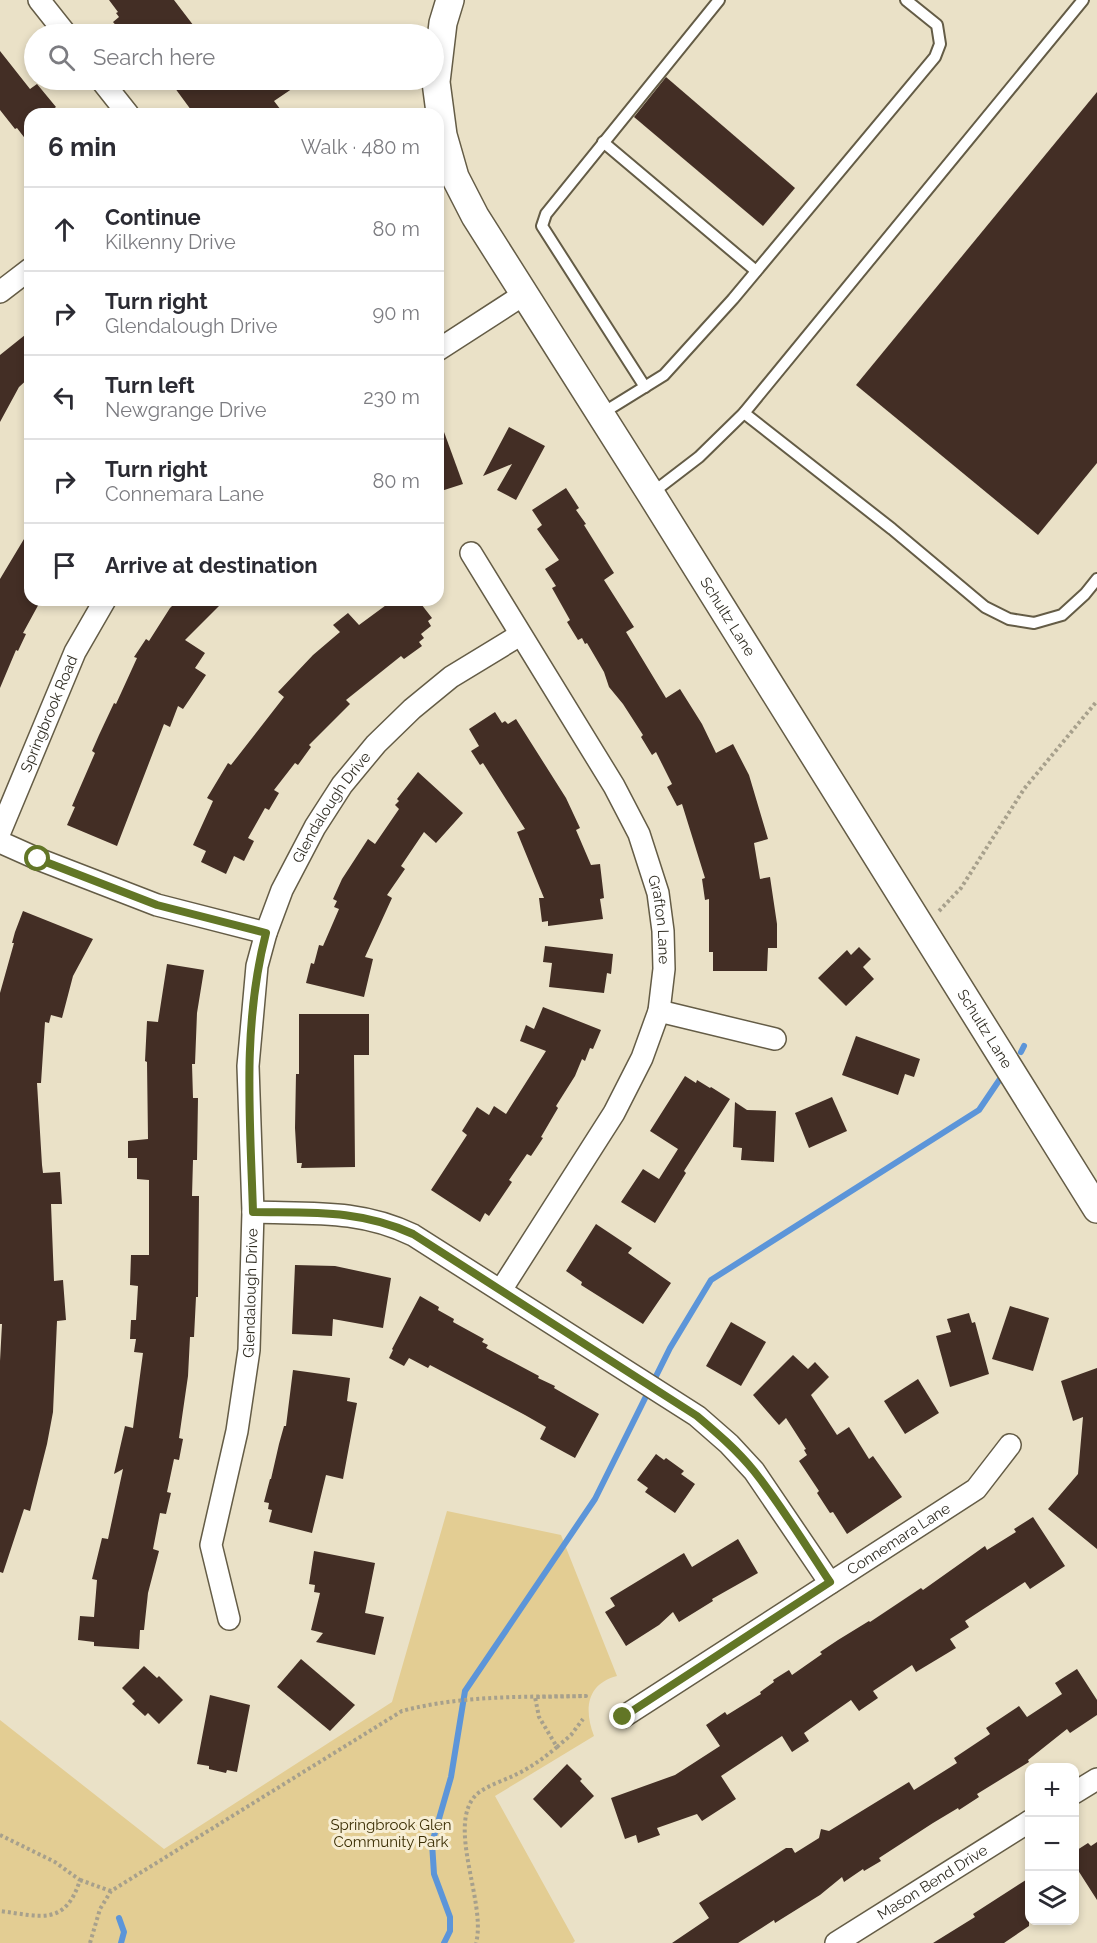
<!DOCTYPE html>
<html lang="en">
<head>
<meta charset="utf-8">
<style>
	body { margin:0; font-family:Raleway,sans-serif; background:#f7f7f7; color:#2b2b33 }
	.controls { position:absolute; right:18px; bottom:18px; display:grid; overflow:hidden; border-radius:12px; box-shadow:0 3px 9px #0003 }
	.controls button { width:54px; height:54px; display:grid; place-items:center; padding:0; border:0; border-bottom:2px solid #e1e1e2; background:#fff; color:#2b2b33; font:30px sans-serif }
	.stop { position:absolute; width:18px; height:18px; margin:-14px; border:4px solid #627626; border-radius:50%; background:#fff }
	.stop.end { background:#627626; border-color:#fff; box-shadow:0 2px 6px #0008 }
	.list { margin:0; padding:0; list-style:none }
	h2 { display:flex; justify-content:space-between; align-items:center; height:78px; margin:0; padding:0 24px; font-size:26px }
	h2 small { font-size:20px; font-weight:400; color:#7c7c81 }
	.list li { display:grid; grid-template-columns:39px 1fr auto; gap:18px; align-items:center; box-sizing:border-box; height:84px; padding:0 24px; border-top:2px solid #e1e1e2 }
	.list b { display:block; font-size:22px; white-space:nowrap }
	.list p { margin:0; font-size:20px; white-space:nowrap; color:#7c7c81 }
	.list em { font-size:20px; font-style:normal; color:#7c7c81 }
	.icon { flex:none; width:33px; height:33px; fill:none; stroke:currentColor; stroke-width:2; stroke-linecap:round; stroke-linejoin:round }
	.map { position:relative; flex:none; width:1097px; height:1943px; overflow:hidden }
	.search { position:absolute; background:#fff; box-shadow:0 3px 9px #0003; left:24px; top:24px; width:420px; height:66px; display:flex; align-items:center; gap:15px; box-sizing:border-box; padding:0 21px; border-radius:33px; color:#7c7c81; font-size:22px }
	.panel { position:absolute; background:#fff; box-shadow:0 3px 9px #0003; left:24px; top:108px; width:420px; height:498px; border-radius:18px }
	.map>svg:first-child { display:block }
</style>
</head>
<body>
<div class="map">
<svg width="1097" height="1943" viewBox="0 0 1097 1943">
	<rect width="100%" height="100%" fill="#eae1c7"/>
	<path fill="#e3cd93" d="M447 1511 561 1535 617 1676C586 1684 584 1710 594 1736L495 1796 575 1941 573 1943H0V1720L164 1849 392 1702Z"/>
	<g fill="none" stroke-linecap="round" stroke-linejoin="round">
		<g stroke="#5c95d9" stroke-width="6">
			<path d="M1021 1052 1024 1046"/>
			<path d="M119 1918 124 1932 121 1943"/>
			<path d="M444 1943 450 1931V1917L434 1874 432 1843 451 1777 465 1691 595 1499 670 1348 711 1280 979 1110 1000 1079"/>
		</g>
	</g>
	<g fill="#432e25">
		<path d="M109 0H174L200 34H123L113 22 119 17 116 13 118 12Z"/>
		<path d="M0 51 30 89 37 84 56 107 47 114H30V145L17 128 15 129 0 110Z"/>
		<path d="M666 77 795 188 763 226 634 117Z"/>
		<path d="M169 80H305L274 101 284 114H194Z"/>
		<path d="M1097 92V463L1038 535 856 385Z"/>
		<path d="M30 331V377L19 387 0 422V355Z"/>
		<path d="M440 421 463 484 438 492V422Z"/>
		<path d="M509 427 545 446 516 500 497 490 512 464 483 476Z"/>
		<path d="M566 488 579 508 576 510 586 524 584 525 614 573 604 580 634 627 626 632 666 698 680 689 702 724 716 753 733 744 749 775 768 839 754 843 760 879 770 877 777 924V948H768L767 971H713V952H709V899L705 900 702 879 705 878 682 804 677 806 667 787 672 784 656 752 652 755 641 737 643 735 623 704 609 687 604 672 587 643 585 644 582 638 578 640 567 622 570 620 552 588 556 586 545 569 559 560 537 529 542 525 532 510Z"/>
		<path d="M30 529V600H41L23 633 26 634 18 651 16 650 0 688V579Z"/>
		<path d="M178 600H225L185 640 205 653 195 668 206 675 183 709 178 706 170 727 164 724 117 846 67 825 75 807 72 806 95 753 92 751 99 735 114 703 116 704 137 658 134 657 146 639 149 641 170 608Z"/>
		<path d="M393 600H418L432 618 428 621 431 626 421 634 424 638 419 642 422 646 404 659 401 656 346 700 350 704 309 745 311 747 298 765 295 763 274 790 279 793 269 810 265 808 248 838 254 841 244 861 234 856 226 874 201 862 206 851 193 845 213 801 207 798 228 763 231 765 284 697 278 692 313 655 340 632 333 625 348 613 359 625Z"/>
		<path d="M495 712 502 723 505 721 508 724 516 719 566 798 580 828 576 830 591 865 600 864 604 898 600 899 603 919 548 926V921L542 922 539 898H544L517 832 525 829 483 763 480 765 471 751 479 746 469 729Z"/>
		<path d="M418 772 463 813 436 843 424 832 401 866 405 869 387 895 392 898 365 957 373 959 364 997 306 983 311 963 314 964 319 945 323 946 339 909 334 907 337 901 333 899 342 879 368 839 375 844 399 809 395 805 399 801 397 799Z"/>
		<path d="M23 911 93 939 73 976 62 1018 51 1015 49 1023 45 1022 41 1083H37L42 1165 43 1173 60 1172 62 1204H51L54 1281 63 1280 66 1320 57 1321 53 1412 47 1444 30 1511 24 1509 3 1573 0 1572V1361L2 1324H0V993L14 943H12L15 932Z"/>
		<path d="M545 946 613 954 611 974 607 973 604 993 549 987 552 963 543 962Z"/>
		<path d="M859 947 871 959 863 967 874 979 846 1006 818 978 847 950 851 955Z"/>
		<path d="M167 964 204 970 197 1013 195 1064H192L193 1098H198L197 1160H193L192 1196H199L198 1297H196L194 1337H190L188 1376 179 1438 183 1439 179 1460 174 1459 167 1492 171 1493 166 1514 160 1513 153 1549 159 1551 148 1593 144 1630H140L139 1649 94 1646V1642L78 1640 80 1616 94 1617 97 1580 92 1579 102 1538 108 1539 123 1469 114 1474 125 1426 133 1428 143 1353 134 1352 136 1339H130L131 1320H136L138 1286 130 1285 131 1255H149V1180L137 1179V1158H128V1141L148 1139 147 1062 145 1061 147 1021 158 1022Z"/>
		<path d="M543 1007 601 1030 593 1049 590 1048 585 1061 582 1059 575 1076 556 1106 558 1108 541 1137 543 1138 531 1156 527 1154 509 1180 512 1182 489 1216 485 1213 480 1222 431 1190 467 1135 462 1131 477 1107 489 1115 494 1106 506 1114 546 1051 520 1041 526 1025 534 1029Z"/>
		<path d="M299 1014H369V1055H354L355 1167 301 1168 302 1163H297L295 1128 296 1074H299Z"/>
		<path d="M856 1036 920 1059 914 1077 905 1074 898 1095 842 1075Z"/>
		<path d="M685 1076 696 1083 697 1080 710 1088 711 1087 730 1099 684 1171 686 1173 655 1223 621 1202 643 1169 659 1179 678 1149 650 1131Z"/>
		<path d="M832 1097 847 1131 809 1148 795 1113Z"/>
		<path d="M735 1102 747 1110 776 1111 774 1162 741 1160 742 1148 733 1147Z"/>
		<path d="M596 1224 632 1248 628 1253 671 1283 643 1324 581 1285 582 1282 566 1271Z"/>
		<path d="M295 1265 335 1266 391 1278 383 1328 333 1319 332 1336 292 1334Z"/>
		<path d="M420 1296 439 1307 438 1310 454 1319 453 1322 484 1339 482 1342 488 1345 486 1348 539 1376 538 1378 555 1386 554 1388 599 1414 575 1458 540 1439 546 1427 525 1415 430 1365 428 1368 409 1358 404 1366 389 1358 393 1350 392 1349Z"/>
		<path d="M1010 1306 1049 1318 1033 1371 992 1359Z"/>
		<path d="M969 1313 972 1323 975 1322 989 1374 950 1387 936 1336 951 1332 947 1319Z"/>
		<path d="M731 1322 766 1342 741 1386 706 1366Z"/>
		<path d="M793 1355 808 1369 815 1362 829 1377 811 1395 837 1435 849 1427 869 1459 873 1456 902 1497 847 1534 833 1512 830 1513 817 1493 819 1491 799 1461 807 1455 804 1450 806 1449 786 1418 779 1425 753 1395Z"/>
		<path d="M1097 1368V1549L1048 1509 1078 1474 1083 1417 1073 1421 1061 1381Z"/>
		<path d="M293 1370 350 1378 347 1401 357 1403 343 1479 326 1475 312 1533 269 1522 272 1510 268 1509 269 1503 264 1502 270 1479H271L279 1444 284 1426H286Z"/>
		<path d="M918 1379 939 1413 905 1434 884 1401Z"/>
		<path d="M656 1454 664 1460 666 1458 684 1471 681 1474 695 1484 675 1513 645 1492 648 1488 637 1480Z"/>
		<path d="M1033 1517 1065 1566 1030 1589 1025 1582 965 1621 969 1627 950 1639 956 1648 916 1672 912 1665 873 1691 878 1698 859 1711 851 1700 804 1733 809 1741 792 1752 782 1736 721 1776 736 1799 702 1821 697 1814 657 1828 660 1835 638 1843 636 1835 625 1839 611 1798 675 1775 720 1746 706 1725 725 1712 727 1715 761 1694 760 1692 774 1682 773 1680 789 1670 792 1675 822 1654 820 1652 838 1640 869 1621 870 1622 921 1588 923 1590 985 1546 987 1550 1016 1532 1014 1529Z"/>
		<path d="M738 1539 758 1573 712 1599 713 1601 679 1622 673 1612 659 1625 626 1646 605 1612 615 1606 610 1598 684 1553 692 1567Z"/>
		<path d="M314 1551 375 1563 365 1613 384 1617 375 1655 316 1642 323 1633 311 1630 320 1593 314 1592 315 1585 309 1584Z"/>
		<path d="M301 1659 355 1705 330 1731 277 1687Z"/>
		<path d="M144 1666 157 1678 159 1676 183 1700 159 1724 148 1713 145 1716 132 1704 135 1701 122 1688Z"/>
		<path d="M1077 1669 1097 1700V1715L1070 1733 1067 1729 1028 1760 1029 1762 977 1794 979 1797 959 1810 958 1808 933 1823 879 1858 881 1861 864 1871 863 1869 844 1882 842 1877 820 1895 775 1923 774 1920 738 1943H672L709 1918 699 1903 786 1848H792L795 1853 819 1838 821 1829 829 1831 909 1782 914 1790 957 1763 954 1758 990 1734 986 1728 1019 1706 1027 1717 1062 1694 1055 1683Z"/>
		<path d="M210 1695 250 1705 237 1772 227 1770 226 1773 209 1769V1766L197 1764Z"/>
		<path d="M567 1764 582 1779 580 1781 594 1796 561 1828 533 1799Z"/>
		<path d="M1097 1842V1900L1074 1864V1852L1088 1843 1091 1846Z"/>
		<path d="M1029 1878V1926L1004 1943H933L975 1917 973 1914Z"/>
	</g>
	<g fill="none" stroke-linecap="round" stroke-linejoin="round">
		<defs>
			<g id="service">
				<path d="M603 142 756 271"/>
				<path d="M645 387 542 226 546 214 719 0"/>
				<path d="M744 413 892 529 985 607 1009 619 1034 623 1062 615 1085 594 1097 579"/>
				<path d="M601 414 664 375 733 299 935 57 940 44 937 25 906 0"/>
				<path d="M652 493 699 457 744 413 1083 0"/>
			</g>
			<g id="minor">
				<path d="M39 0 66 34"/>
				<path d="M101 80 128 114"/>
				<path d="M0 292 30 269"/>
				<path d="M438 350 523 295"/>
				<path id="s1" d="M471 553 614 786 639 834 658 893 663 931 664 969 659 1011 642 1058 614 1113 501 1290"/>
				<path id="s2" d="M0 832 75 652 105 600"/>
				<path d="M0 842 38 859 157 905 266 933"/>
				<path d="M659 1011 775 1039"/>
				<path d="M253 1212C310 1214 360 1209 413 1235L697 1416 729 1444 754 1471 830 1583"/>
				<path id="s3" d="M229 1619 211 1545 237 1431 249 1350 253 1212 248 1066 257 966 266 933 282 890 315 827 342 785 376 744 412 709 451 677 520 635"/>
				<path id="s4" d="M623 1717 976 1489 1010 1445"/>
				<path d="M1074 1793 1097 1779"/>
				<path id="s5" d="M836 1943 1030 1821"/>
			</g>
			<g id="tertiary">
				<path id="s6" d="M450 0 443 23 436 82 443 135 455 177 475 216 651 494 1097 1209"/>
			</g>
		</defs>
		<use href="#service" stroke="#645c46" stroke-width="14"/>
		<use href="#minor" stroke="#645c46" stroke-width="24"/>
		<use href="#tertiary" stroke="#645c46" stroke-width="30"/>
		<g stroke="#a7a08c" stroke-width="4" stroke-dasharray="3 3" stroke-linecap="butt">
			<path d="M939 911 961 888 1024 789 1097 701"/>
			<path d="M557 1747 571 1735 583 1719"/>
			<path d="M0 1835 55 1862 80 1880C65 1927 40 1916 0 1911"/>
			<path d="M80 1880 111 1891"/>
			<path d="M90 1943 100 1909 111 1891 402 1711C462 1695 525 1697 586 1696L535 1697 539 1717 557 1747C544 1758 530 1768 515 1775 503 1781 488 1785 477 1794 445 1824 487 1903 476 1943"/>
		</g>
		<use href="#service" stroke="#fff" stroke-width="10"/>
		<use href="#minor" stroke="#fff" stroke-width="21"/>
		<use href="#tertiary" stroke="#fff" stroke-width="27"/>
	</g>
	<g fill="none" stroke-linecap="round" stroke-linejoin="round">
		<path stroke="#627626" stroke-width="8" d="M38 859 157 905 266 933C242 1026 250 1117 253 1212 310 1213 359 1209 413 1234L697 1416C717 1433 737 1450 754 1471 781 1505 806 1546 830 1582L623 1717"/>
	</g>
	<g text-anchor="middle" stroke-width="6" stroke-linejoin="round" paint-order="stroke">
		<g font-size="15" fill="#322f25" stroke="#f7eed4">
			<text dy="5" stroke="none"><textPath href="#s6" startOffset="698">Schultz Lane</textPath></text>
			<text dy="5" stroke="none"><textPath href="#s2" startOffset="128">Springbrook Road</textPath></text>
			<text dy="5" stroke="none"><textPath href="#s3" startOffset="836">Glendalough Drive</textPath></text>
			<text dy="5" stroke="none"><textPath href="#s1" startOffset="416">Grafton Lane</textPath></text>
			<text dy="5" stroke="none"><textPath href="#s6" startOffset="1184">Schultz Lane</textPath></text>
			<text dy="5" stroke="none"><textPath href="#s3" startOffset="332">Glendalough Drive</textPath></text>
			<text dy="5" stroke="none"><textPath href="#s4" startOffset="328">Connemara Lane</textPath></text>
			<text dy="5" stroke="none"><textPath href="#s5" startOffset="114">Mason Bend Drive</textPath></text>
		</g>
		<g font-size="15" fill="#3b2e04" stroke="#f7eed4">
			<text x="391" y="1830">Springbrook Glen<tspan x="391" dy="17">Community Park</tspan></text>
		</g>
	</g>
</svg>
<div class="controls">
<button>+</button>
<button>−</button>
<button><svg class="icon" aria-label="layers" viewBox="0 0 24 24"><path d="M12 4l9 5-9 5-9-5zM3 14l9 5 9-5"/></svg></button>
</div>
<div class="stop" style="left:38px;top:859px"></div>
<div class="stop end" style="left:623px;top:1717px"></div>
<div class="search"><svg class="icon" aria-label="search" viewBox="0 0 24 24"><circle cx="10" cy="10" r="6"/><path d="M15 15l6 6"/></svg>Search here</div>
<section class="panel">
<h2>6 min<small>Walk · 480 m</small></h2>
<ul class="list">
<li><svg class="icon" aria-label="ahead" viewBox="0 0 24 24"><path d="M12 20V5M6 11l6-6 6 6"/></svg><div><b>Continue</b><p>Kilkenny Drive</p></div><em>80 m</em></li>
<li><svg class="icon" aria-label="right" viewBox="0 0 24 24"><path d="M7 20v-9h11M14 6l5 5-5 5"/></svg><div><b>Turn right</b><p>Glendalough Drive</p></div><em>90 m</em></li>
<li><svg class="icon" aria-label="left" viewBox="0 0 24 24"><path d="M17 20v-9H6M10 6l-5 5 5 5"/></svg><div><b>Turn left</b><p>Newgrange Drive</p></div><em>230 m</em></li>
<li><svg class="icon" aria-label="right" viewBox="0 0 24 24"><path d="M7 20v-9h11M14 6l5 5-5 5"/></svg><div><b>Turn right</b><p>Connemara Lane</p></div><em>80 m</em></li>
<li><svg class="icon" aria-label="arrive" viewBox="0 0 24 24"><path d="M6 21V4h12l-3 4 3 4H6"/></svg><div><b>Arrive at destination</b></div></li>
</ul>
</section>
</div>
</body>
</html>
